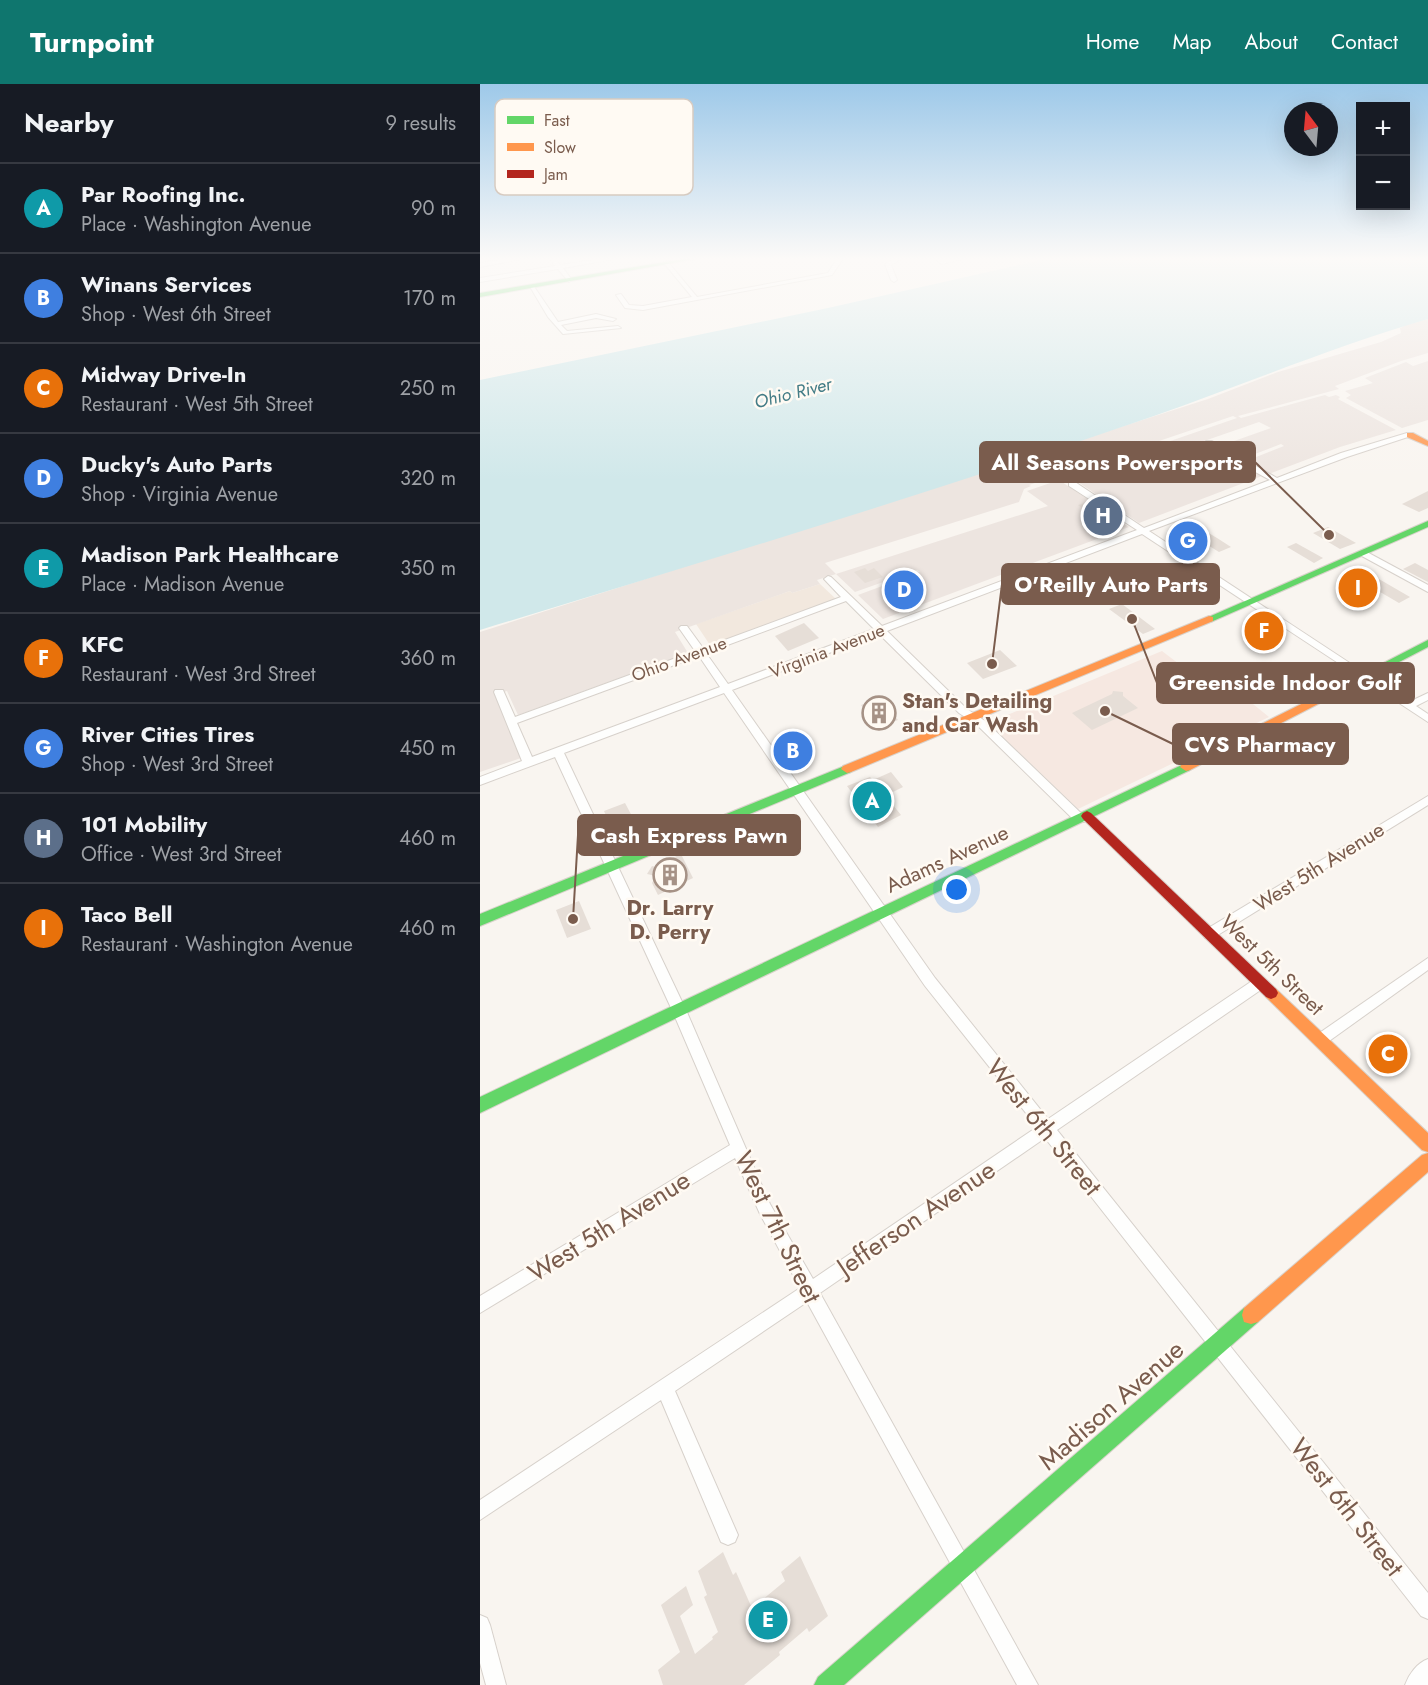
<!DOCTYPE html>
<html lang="en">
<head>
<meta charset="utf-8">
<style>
	body { margin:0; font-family:Jost,sans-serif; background:#242831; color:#f1f3f6 }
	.controls { position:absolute; right:18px; top:18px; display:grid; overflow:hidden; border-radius:0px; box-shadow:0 6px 24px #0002 }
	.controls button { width:54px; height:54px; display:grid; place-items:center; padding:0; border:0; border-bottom:2px solid #363941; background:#171b24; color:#f1f3f6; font:30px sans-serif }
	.compass { position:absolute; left:804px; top:18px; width:54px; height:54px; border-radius:50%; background:#171b24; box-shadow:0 6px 24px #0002; rotate:344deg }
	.you { position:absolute; left:477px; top:806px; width:21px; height:21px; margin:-15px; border:4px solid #fff; border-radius:50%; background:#1a73e8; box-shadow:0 0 0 9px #1a73e833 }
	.badge { display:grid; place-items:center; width:39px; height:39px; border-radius:50%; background:#0f766e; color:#fff; font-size:20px; font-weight:700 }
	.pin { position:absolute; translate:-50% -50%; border:3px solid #fff; box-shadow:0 2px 6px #0006 }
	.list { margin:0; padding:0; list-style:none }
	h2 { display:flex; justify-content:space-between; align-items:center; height:78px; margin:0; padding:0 24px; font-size:26px }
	h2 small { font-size:20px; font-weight:400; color:#9ea1a6 }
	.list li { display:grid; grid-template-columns:39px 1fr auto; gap:18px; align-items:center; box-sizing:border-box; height:90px; padding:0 24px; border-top:2px solid #363941 }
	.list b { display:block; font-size:22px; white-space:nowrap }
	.list p { margin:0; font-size:20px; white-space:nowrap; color:#9ea1a6 }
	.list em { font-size:20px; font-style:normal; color:#9ea1a6 }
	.map { position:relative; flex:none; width:948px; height:1601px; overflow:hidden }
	header { display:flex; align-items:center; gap:36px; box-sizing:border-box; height:84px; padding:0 30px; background:#0f766e; color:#fff }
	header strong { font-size:28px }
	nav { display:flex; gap:33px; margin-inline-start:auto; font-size:21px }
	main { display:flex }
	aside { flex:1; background:#171b24 }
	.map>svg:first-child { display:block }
</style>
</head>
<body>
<header>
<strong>Turnpoint</strong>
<nav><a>Home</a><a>Map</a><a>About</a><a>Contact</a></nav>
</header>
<main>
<aside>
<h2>Nearby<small>9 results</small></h2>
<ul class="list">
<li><span class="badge" style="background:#0f9aa8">A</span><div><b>Par Roofing Inc.</b><p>Place · Washington Avenue</p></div><em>90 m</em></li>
<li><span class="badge" style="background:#3f7fe0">B</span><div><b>Winans Services</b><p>Shop · West 6th Street</p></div><em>170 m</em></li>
<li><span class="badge" style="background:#e8710a">C</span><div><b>Midway Drive-In</b><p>Restaurant · West 5th Street</p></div><em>250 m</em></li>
<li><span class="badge" style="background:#3f7fe0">D</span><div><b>Ducky's Auto Parts</b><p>Shop · Virginia Avenue</p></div><em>320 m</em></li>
<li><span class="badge" style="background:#0f9aa8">E</span><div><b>Madison Park Healthcare</b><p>Place · Madison Avenue</p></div><em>350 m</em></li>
<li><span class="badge" style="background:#e8710a">F</span><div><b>KFC</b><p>Restaurant · West 3rd Street</p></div><em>360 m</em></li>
<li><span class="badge" style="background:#3f7fe0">G</span><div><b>River Cities Tires</b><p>Shop · West 3rd Street</p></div><em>450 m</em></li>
<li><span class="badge" style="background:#5c6f8a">H</span><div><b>101 Mobility</b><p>Office · West 3rd Street</p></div><em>460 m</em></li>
<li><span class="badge" style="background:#e8710a">I</span><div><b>Taco Bell</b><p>Restaurant · Washington Avenue</p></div><em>460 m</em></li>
</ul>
</aside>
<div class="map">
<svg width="948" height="1601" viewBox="0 0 948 1601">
	<rect width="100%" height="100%" fill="#f9f5f0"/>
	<path fill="#f2e8de" d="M340 500 356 515 230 561 216 540 310 507 312 509Z"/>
	<path fill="#f6e8e1" d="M682 567 737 609 752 603 789 633 598 725 508 639Z"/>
	<g fill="#ede5e0">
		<path d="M948 235V269L921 277 855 302 859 305 758 332 761 334 845 311 849 313 856 311 860 313 858 315 916 346 860 363 789 390 766 377 804 362 801 360 762 375 740 362 791 344 779 338 681 372 693 379 733 365 755 377 714 392 718 395 759 379 782 392 659 439 589 392 757 334 753 332 549 401 551 402 544 405 539 418 345 479 356 490 568 422 547 407 579 396 649 443 403 535 378 511 440 488 437 486 375 508 356 490 337 496 340 500 312 509 310 507 195 548 208 569 38 631 27 607 15 611 41 674 0 688V548L728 315 798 288 901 258 921 249 920 244 926 241Z"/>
		<path d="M948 277V336L922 344 866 314 871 311 865 307 893 299 885 294 926 278 933 282Z"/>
	</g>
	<path fill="#d0e8ea" d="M575 173H948V235C855 262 765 300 674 332 451 409 225 477 0 546V296L348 224Z"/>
	<g fill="#e6ded7">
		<path d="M948 407V424L939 428 922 420Z"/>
		<path d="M609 418 625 428 647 442 636 447 598 421Z"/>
		<path d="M848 443 876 459 860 465 833 449Z"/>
		<path d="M722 445 737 454 751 463 739 468 726 460 712 466 693 456Z"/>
		<path d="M816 459 843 474 834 479 807 463Z"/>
		<path d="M935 479 948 486V498L923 485Z"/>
		<path d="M385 484 388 487 394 484 403 493 385 499 374 488Z"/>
		<path d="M892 491 930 513 919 519 895 505 881 512 865 502Z"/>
		<path d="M426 492 446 511 433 515 439 521 429 525 403 501Z"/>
		<path d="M642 520 675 545 663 550 629 525Z"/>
		<path d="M778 537 805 555 796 560 767 541Z"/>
		<path d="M324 539 339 554 308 567 295 552Z"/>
		<path d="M520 566 537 582 503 595 487 579Z"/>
		<path d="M633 607 643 608V612L658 624 612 646 592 629 632 610Z"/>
		<path d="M399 614 418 636 399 643 381 621Z"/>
		<path d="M326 654 332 662 308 672 302 664Z"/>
		<path d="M411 688 423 703 409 710 412 713 409 716 421 731 398 743 367 702 390 693 393 696Z"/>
		<path d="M145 719 161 749 138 758 124 727Z"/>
		<path d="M201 770 213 794 178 811 172 799 176 792 167 790 172 782 180 784 184 778Z"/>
		<path d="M99 817 111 845 87 854 76 826Z"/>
		<path d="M898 959 920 966 919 980 897 974Z"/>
		<path d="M243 1468 253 1491 256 1488 271 1522 276 1518 277 1520 305 1497 301 1488 320 1472 348 1532 329 1548 327 1544 299 1568 300 1571 264 1601H183L178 1586 200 1568 181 1521 206 1502 213 1521 200 1532 215 1570 233 1555 232 1553 238 1548 224 1513 227 1511 218 1487Z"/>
	</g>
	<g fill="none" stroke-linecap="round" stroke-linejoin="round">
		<defs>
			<g id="street">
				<path d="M39 173H51L0 183V179Z"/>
				<path d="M68 173H74L80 181 134 173H146L83 184 92 196 89 198 78 185 0 198V194L75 182Z"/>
				<path d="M358 173H364L352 191 163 226 145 224 136 211 141 210 149 221 163 222 212 213 184 179 187 177 217 213 348 189Z"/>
				<path d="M417 173H424L411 181 417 196 414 198 411 196 405 180Z"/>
				<path d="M451 173H457L463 176 490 173 462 180Z"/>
				<path d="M49 201H53L78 238 116 230 136 235 133 237 116 234 81 241 87 247 138 242 141 244 83 250 68 233Z"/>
				<path d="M927 349 934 351 867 373 669 447 929 618 948 609V616L936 622 948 630V638L662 450 407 547 487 625 505 637 604 732 606 735 604 738H596L497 641 479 629 399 550 252 606 455 894 568 1035 775 895 780 893 785 895 787 899 785 903 577 1046 948 1509V1535L941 1532 565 1054 340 1209 558 1601H537L327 1218 195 1307 258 1451 255 1458 248 1461 241 1458 181 1316 0 1436V1416L320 1204 280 1130 255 1074 0 1229V1212L250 1061 192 926 75 673 0 701V693L42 677 14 608 15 606H23L35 633 215 567 199 544 201 542H207L223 564 361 513 344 495 348 492 351 493 402 542 657 446 589 402V398H595L664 444 790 396 726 361V357H732L797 394 861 369ZM366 517 394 545 248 600 226 569ZM219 572 240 603 52 673 37 639ZM244 609 445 902 557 1043 333 1195 290 1120 206 926 84 669Z"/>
				<path d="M883 466 948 501V508L880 471 879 469Z"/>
				<path d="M948 712V721L733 854H725L723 850 725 846Z"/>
				<path d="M948 874V886L845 960 840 962 835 960 833 956 835 952Z"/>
				<path d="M0 1531 7 1534 10 1541 26 1601H6L0 1579Z"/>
				<path d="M948 1575V1601H925C929 1590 937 1579 948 1575Z"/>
			</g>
			<g id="fast">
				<path d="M214 173H227L0 213V209Z"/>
				<path d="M948 437V443L733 537 729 538 724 535Z"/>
				<path d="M948 556V563L871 603H863L861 601Z"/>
				<path d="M706 679 712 683 710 686 0 1029V1013Z"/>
				<path d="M367 681 373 685 371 688 0 842V830Z"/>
				<path d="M771 1222 778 1224 780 1231 778 1238 364 1601H334L338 1593 764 1224Z"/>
			</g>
			<g id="slow">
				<path d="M927 349H933L948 357V362L927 353Z"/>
				<path d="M729 532 733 533V537L371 688 367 689 361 685 363 682Z"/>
				<path d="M867 597 873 601 871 603 710 686 706 687 700 683 702 680Z"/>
				<path d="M791 903 796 905 948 1049V1068L942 1066 786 913 784 909 786 905Z"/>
				<path d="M948 1069V1088L778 1238 771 1240 764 1238 762 1231 764 1224 942 1071Z"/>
			</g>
			<path id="jam" d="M607 727 611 729 796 905 798 909 796 913 791 915 786 913 603 735 601 732 603 729Z"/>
		</defs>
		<use href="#street" stroke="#d7d1cb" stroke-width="2"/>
		<use href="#fast" stroke="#d9d2cb" stroke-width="2"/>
		<use href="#slow" stroke="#d9d2cb" stroke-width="2"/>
		<use href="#jam" stroke="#d9d2cb" stroke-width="2"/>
		<use href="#street" fill="#fefefd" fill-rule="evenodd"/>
		<use href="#fast" fill="#63d668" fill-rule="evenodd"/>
		<use href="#slow" fill="#ff974d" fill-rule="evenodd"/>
		<use href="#jam" fill="#b3261e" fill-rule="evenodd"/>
	</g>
	<linearGradient id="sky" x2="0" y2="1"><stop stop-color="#9ec9e9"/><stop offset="0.44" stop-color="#fcfaf8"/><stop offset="1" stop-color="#fcfaf8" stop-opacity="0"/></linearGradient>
	<rect width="948" height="397" fill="url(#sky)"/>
	<defs>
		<symbol id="building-ring" viewBox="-11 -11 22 22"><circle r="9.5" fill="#fffaf3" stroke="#a69286" stroke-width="1.5"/><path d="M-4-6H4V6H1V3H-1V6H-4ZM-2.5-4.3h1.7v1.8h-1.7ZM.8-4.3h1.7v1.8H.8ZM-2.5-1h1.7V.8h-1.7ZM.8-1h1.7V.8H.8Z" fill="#a69286"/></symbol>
	</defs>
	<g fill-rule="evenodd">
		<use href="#building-ring" x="380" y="610" width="38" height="38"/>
		<use href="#building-ring" x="171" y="772" width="38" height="38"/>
	</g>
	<g text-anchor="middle" stroke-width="5" stroke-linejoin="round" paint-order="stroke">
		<g font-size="18" font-style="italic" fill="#437c86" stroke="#fffaf3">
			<text transform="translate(313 309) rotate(-14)" y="6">Ohio River</text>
		</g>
		<g font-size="18" fill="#7a5c4d" stroke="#fffaf3">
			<text transform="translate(347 567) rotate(-21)" y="6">Virginia Avenue</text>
			<text transform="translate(199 575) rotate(-20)" y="6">Ohio Avenue</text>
		</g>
		<g font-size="21" font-weight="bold" fill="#7a5c4d" stroke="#fffaf3" text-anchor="start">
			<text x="422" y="624">Stan's Detailing<tspan x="422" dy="24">and Car Wash</tspan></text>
			<text x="190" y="831" text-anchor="middle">Dr. Larry<tspan x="190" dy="24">D. Perry</tspan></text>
		</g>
		<g font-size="21" fill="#7a5c4d" stroke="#fffaf3">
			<text transform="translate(467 775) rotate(-25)" y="7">Adams Avenue</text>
			<text transform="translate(839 783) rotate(-32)" y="7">West 5th Avenue</text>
			<text transform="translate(792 881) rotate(44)" y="7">West 5th Street</text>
		</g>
		<g font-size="26" fill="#7a5c4d" stroke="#fffaf3">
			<text transform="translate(564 1043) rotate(51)" y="9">West 6th Street</text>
			<text transform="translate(436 1134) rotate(-34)" y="9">Jefferson Avenue</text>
			<text transform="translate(129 1142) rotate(-32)" y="9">West 5th Avenue</text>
			<text transform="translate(298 1143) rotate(64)" y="9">West 7th Street</text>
			<text transform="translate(631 1321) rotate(-41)" y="9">Madison Avenue</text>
			<text transform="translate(867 1423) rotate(52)" y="9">West 6th Street</text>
		</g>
	</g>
	<rect x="15" y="15" width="198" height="96" rx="9" fill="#fffaf3" stroke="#d7cbc1" stroke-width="1.5"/>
	<rect x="27" y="32" width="27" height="8" fill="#63d668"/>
	<rect x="27" y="59" width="27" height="8" fill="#ff974d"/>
	<rect x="27" y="86" width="27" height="8" fill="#b3261e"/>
	<g font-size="16" fill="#7a5c4d">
		<text x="64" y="42">Fast</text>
		<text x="64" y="69">Slow</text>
		<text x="64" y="96">Jam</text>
	</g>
	<path fill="none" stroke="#7a5c4d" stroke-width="2" d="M849 451L775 378M512 580L522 500M652 535L677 599M625 627L693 660M93 835L98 751"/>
	<g fill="#7a5c4d" stroke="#fffaf3" stroke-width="2">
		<circle cx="849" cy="451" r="6"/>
		<circle cx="512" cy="580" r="6"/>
		<circle cx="652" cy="535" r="6"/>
		<circle cx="625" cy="627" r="6"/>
		<circle cx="93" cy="835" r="6"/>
	</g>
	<g fill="#7a5c4d" stroke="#7a5c4d" stroke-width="2">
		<rect x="500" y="358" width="275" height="40" rx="6"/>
		<rect x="522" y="480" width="217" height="40" rx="6"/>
		<rect x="677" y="579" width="257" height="40" rx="6"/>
		<rect x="693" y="640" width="175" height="40" rx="6"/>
		<rect x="98" y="731" width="222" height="40" rx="6"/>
	</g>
	<g font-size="22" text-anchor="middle" font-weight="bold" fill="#fff">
		<text x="637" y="386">All Seasons Powersports</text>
		<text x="631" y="508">O'Reilly Auto Parts</text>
		<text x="805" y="606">Greenside Indoor Golf</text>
		<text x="780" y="668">CVS Pharmacy</text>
		<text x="209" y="759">Cash Express Pawn</text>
	</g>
</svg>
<div class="controls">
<button>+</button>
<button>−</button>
</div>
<svg class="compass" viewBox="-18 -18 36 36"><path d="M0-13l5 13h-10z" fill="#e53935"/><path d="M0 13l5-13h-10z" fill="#9ea1a6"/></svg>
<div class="you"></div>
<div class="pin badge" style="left:392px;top:717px;background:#0f9aa8">A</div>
<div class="pin badge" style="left:313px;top:667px;background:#3f7fe0">B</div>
<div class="pin badge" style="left:908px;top:970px;background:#e8710a">C</div>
<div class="pin badge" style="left:424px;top:506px;background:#3f7fe0">D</div>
<div class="pin badge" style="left:288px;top:1536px;background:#0f9aa8">E</div>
<div class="pin badge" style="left:784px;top:547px;background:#e8710a">F</div>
<div class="pin badge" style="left:708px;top:457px;background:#3f7fe0">G</div>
<div class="pin badge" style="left:623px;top:432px;background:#5c6f8a">H</div>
<div class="pin badge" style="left:878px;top:504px;background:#e8710a">I</div>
</div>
</main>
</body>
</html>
